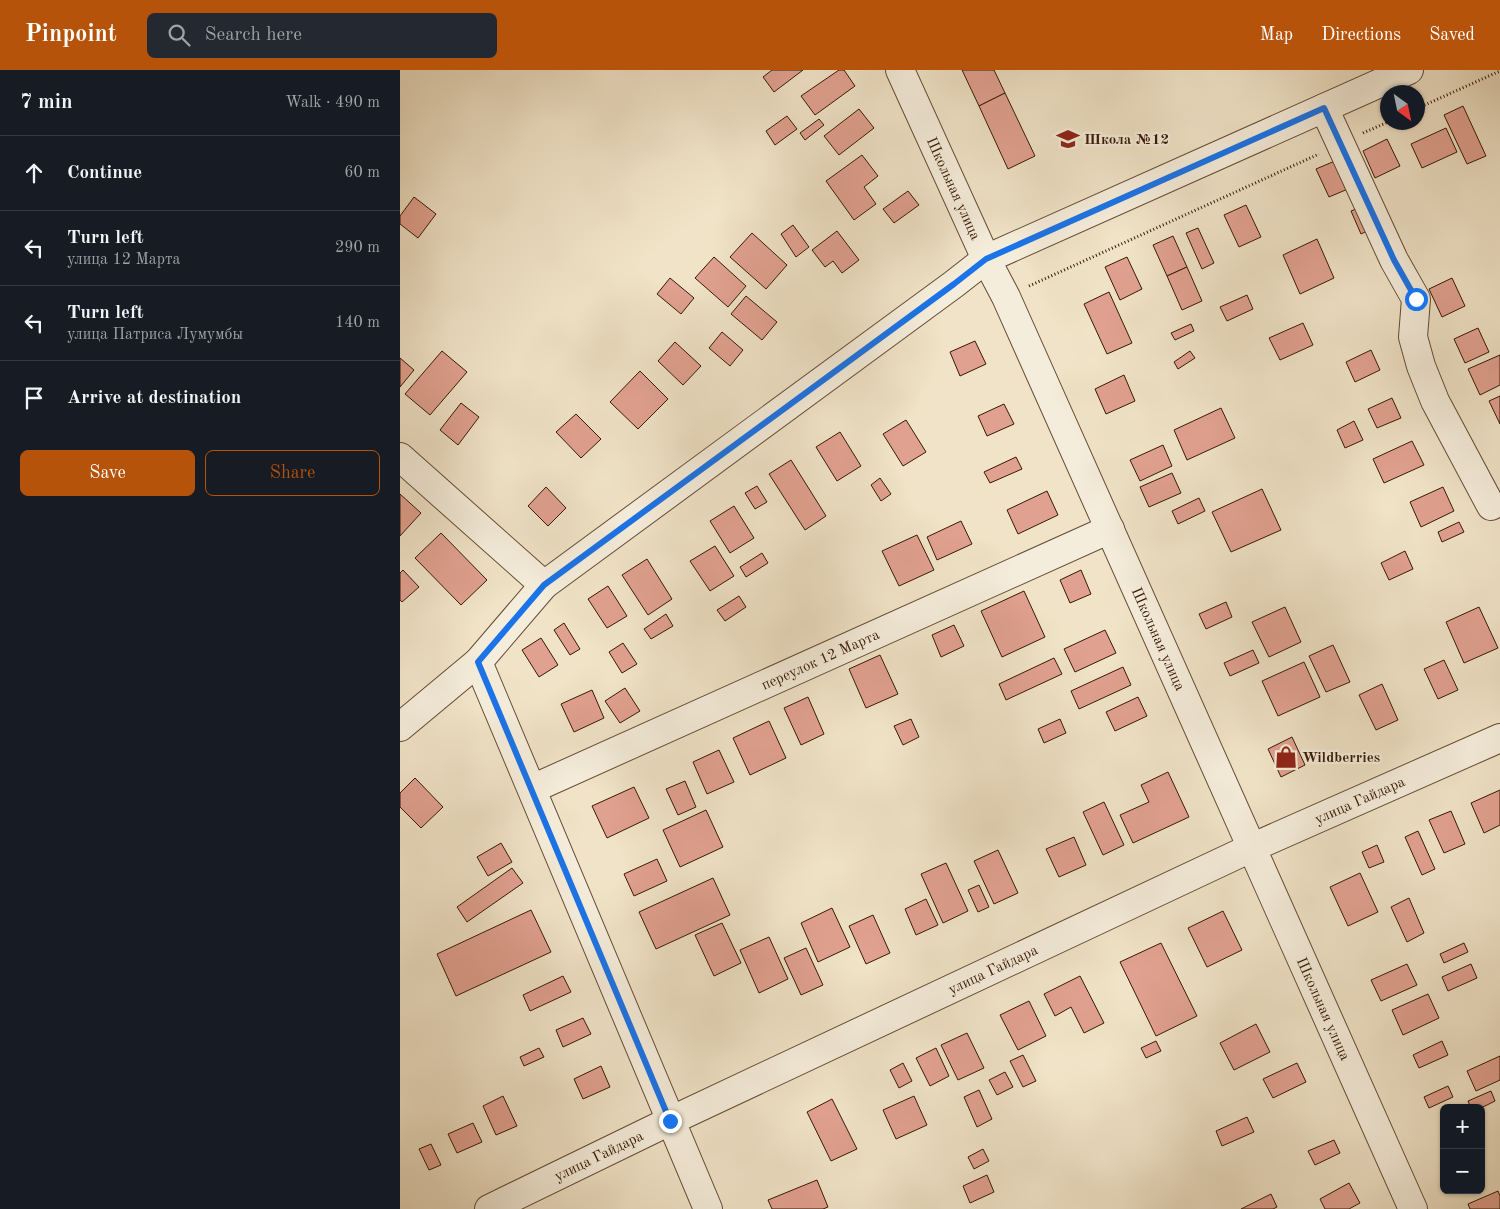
<!DOCTYPE html>
<html lang="en">
<head>
<meta charset="utf-8">
<style>
	body { margin:0; font-family:"Old Standard TT",serif; background:#242831; color:#f1f3f6 }
	.controls { position:absolute; right:15px; bottom:15px; display:grid; overflow:hidden; border-radius:8px; box-shadow:0 1px 4px #0004 }
	.controls button { width:45px; height:45px; display:grid; place-items:center; padding:0; border:0; border-bottom:1px solid #363941; background:#171b24; color:#f1f3f6; font:25px sans-serif }
	.compass { position:absolute; left:980px; top:15px; width:45px; height:45px; border-radius:50%; background:#171b24; box-shadow:0 1px 4px #0004; rotate:147deg }
	.stop { position:absolute; width:15px; height:15px; margin:-11px; border:4px solid #1a73e8; border-radius:50%; background:#fff }
	.stop.end { background:#1a73e8; border-color:#fff; box-shadow:0 1px 5px #0008 }
	.list { margin:0; padding:0; list-style:none }
	h2 { display:flex; justify-content:space-between; align-items:center; height:65px; margin:0; padding:0 20px; font-size:21px }
	h2 small { font-size:16px; font-weight:400; color:#9ea1a6 }
	.list li { display:grid; grid-template-columns:32px 1fr auto; gap:15px; align-items:center; box-sizing:border-box; height:75px; padding:0 20px; border-top:1px solid #363941 }
	.list b { display:block; font-size:19px; white-space:nowrap }
	.list p { margin:0; font-size:16px; white-space:nowrap; color:#9ea1a6 }
	.list em { font-size:16px; font-style:normal; color:#9ea1a6 }
	.actions { display:flex; gap:10px; padding:15px 20px }
	.actions a { flex:1; padding:11px 0; border:1px solid #b45309; border-radius:8px; text-align:center; font-size:18px; color:#b45309 }
	.actions .main { background:#b45309; color:#fff }
	.icon { flex:none; width:28px; height:28px; fill:none; stroke:currentColor; stroke-width:2; stroke-linecap:round; stroke-linejoin:round }
	.map { position:relative; flex:none; width:1100px; height:1139px; overflow:hidden }
	header { display:flex; align-items:center; gap:30px; box-sizing:border-box; height:70px; padding:0 25px; background:#b45309; color:#fff }
	header strong { font-size:24px }
	nav { display:flex; gap:28px; margin-inline-start:auto; font-size:18px }
	.search { width:350px; height:45px; background:#242831; display:flex; align-items:center; gap:12px; box-sizing:border-box; padding:0 18px; border-radius:8px; color:#9ea1a6; font-size:19px }
	main { display:flex }
	aside { flex:1; background:#171b24 }
	.map>svg:first-child { display:block }
</style>
</head>
<body>
<header>
<strong>Pinpoint</strong>
<div class="search"><svg class="icon" aria-label="search" viewBox="0 0 24 24"><circle cx="10" cy="10" r="6"/><path d="M15 15l6 6"/></svg>Search here</div>
<nav><a>Map</a><a>Directions</a><a>Saved</a></nav>
</header>
<main>
<aside>
<h2>7 min<small>Walk · 490 m</small></h2>
<ul class="list">
<li><svg class="icon" aria-label="ahead" viewBox="0 0 24 24"><path d="M12 20V5M6 11l6-6 6 6"/></svg><div><b>Continue</b></div><em>60 m</em></li>
<li><svg class="icon" aria-label="left" viewBox="0 0 24 24"><path d="M17 20v-9H6M10 6l-5 5 5 5"/></svg><div><b>Turn left</b><p>улица 12 Марта</p></div><em>290 m</em></li>
<li><svg class="icon" aria-label="left" viewBox="0 0 24 24"><path d="M17 20v-9H6M10 6l-5 5 5 5"/></svg><div><b>Turn left</b><p>улица Патриса Лумумбы</p></div><em>140 m</em></li>
<li><svg class="icon" aria-label="arrive" viewBox="0 0 24 24"><path d="M6 21V4h12l-3 4 3 4H6"/></svg><div><b>Arrive at destination</b></div></li>
</ul>
<div class="actions"><a class="main">Save</a><a>Share</a></div>
</aside>
<div class="map">
<svg width="1100" height="1139" viewBox="0 0 1100 1139">
	<rect width="100%" height="100%" fill="#f0e3c7"/>
	<filter id="stains"><feTurbulence type="fractalNoise" baseFrequency=".004" numOctaves="4"/><feColorMatrix values="0 0 0 0 .2 0 0 0 0 .09 0 0 0 0 .02 0 0 0 .5 -.17"/></filter>
	<radialGradient id="worn" r=".72"><stop offset=".6" stop-color="#630" stop-opacity="0"/><stop offset="1" stop-color="#630" stop-opacity=".3"/></radialGradient>
	<g fill="#e1a190" stroke="#371904">
		<path d="M372 0H403L374 22 363 7Z"/>
		<path d="M439 0H444L455 16 415 45 401 26Z"/>
		<path d="M562 0H594L605 23 579 36Z"/>
		<path d="M605 23 635 86 608 99 579 36Z"/>
		<path d="M1063 36 1086 86 1067 94 1044 45Z"/>
		<path d="M459 39 474 58 439 85 424 66Z"/>
		<path d="M387 46 397 59 375 75 366 61Z"/>
		<path d="M419 49 424 55 405 70 400 63Z"/>
		<path d="M1046 58 1057 82 1022 98 1011 74Z"/>
		<path d="M987 69 1000 96 975 108 963 81Z"/>
		<path d="M462 85 478 106 464 117 476 134 454 150 426 111Z"/>
		<path d="M942 88 955 116 929 127 916 99Z"/>
		<path d="M508 121 519 135 494 153 483 139Z"/>
		<path d="M14 127 36 144 18 168 0 154V146Z"/>
		<path d="M846 135 861 167 839 177 824 145Z"/>
		<path d="M963 136 973 158 961 164 951 141Z"/>
		<path d="M393 155 409 177 396 187 381 164Z"/>
		<path d="M798 158 814 193 802 199 786 163Z"/>
		<path d="M437 161 459 190 442 203 433 191 425 197 412 180Z"/>
		<path d="M352 163 387 195 366 219 330 187Z"/>
		<path d="M773 166 787 197 767 206 753 175Z"/>
		<path d="M917 169 934 208 900 224 883 185Z"/>
		<path d="M314 187 346 216 328 237 295 208Z"/>
		<path d="M727 187 742 219 720 230 705 197Z"/>
		<path d="M787 197 802 231 782 240 767 206Z"/>
		<path d="M270 208 294 228 281 244 257 224Z"/>
		<path d="M1052 208 1065 236 1042 247 1029 219Z"/>
		<path d="M709 222 732 273 707 284 684 234Z"/>
		<path d="M847 225 853 239 827 251 820 237Z"/>
		<path d="M346 226 377 252 362 270 331 244Z"/>
		<path d="M903 253 913 275 880 290 869 268Z"/>
		<path d="M791 254 794 261 775 270 771 263Z"/>
		<path d="M1078 258 1089 282 1065 293 1054 269Z"/>
		<path d="M322 262 343 280 330 296 309 278Z"/>
		<path d="M575 271 586 294 560 306 550 282Z"/>
		<path d="M275 272 301 296 283 315 258 291Z"/>
		<path d="M971 280 980 300 955 312 946 292Z"/>
		<path d="M42 281 67 302 30 345 5 324Z"/>
		<path d="M790 281 795 288 778 299 774 292Z"/>
		<path d="M1100 285V315L1080 325 1068 299Z"/>
		<path d="M0 288 14 300 0 317Z"/>
		<path d="M240 301 268 329 238 359 210 332Z"/>
		<path d="M724 305 735 331 706 344 695 319Z"/>
		<path d="M1100 326V354L1089 331Z"/>
		<path d="M992 328 1001 348 977 358 968 339Z"/>
		<path d="M61 333 79 347 58 375 40 360Z"/>
		<path d="M604 334 614 354 587 366 578 346Z"/>
		<path d="M821 338 835 368 787 390 774 360Z"/>
		<path d="M176 344 201 369 181 388 156 362Z"/>
		<path d="M506 350 526 382 503 396 483 364Z"/>
		<path d="M954 351 963 370 945 378 937 360Z"/>
		<path d="M440 362 461 396 437 411 416 377Z"/>
		<path d="M1012 371 1024 395 984 413 973 389Z"/>
		<path d="M763 375 772 396 740 411 730 390Z"/>
		<path d="M616 387 622 399 590 413 584 402Z"/>
		<path d="M391 390 426 446 405 460 369 404Z"/>
		<path d="M772 403 781 423 749 437 740 417Z"/>
		<path d="M480 408 491 424 481 431 471 415Z"/>
		<path d="M357 416 367 432 355 439 345 423Z"/>
		<path d="M146 417 166 438 148 456 128 436Z"/>
		<path d="M1043 417 1054 441 1021 457 1010 432Z"/>
		<path d="M862 419 881 460 831 482 812 442Z"/>
		<path d="M647 421 658 445 618 464 607 440Z"/>
		<path d="M0 424 21 443 0 466Z"/>
		<path d="M799 428 805 441 778 454 772 441Z"/>
		<path d="M334 436 354 468 330 483 310 451Z"/>
		<path d="M561 451 572 474 537 490 527 467Z"/>
		<path d="M1059 452 1064 462 1042 472 1038 462Z"/>
		<path d="M41 463 87 510 61 535 15 488Z"/>
		<path d="M517 465 534 500 499 516 482 481Z"/>
		<path d="M315 476 334 506 310 521 290 491Z"/>
		<path d="M1005 481 1013 499 989 510 981 493Z"/>
		<path d="M362 483 368 493 346 507 340 497Z"/>
		<path d="M247 489 272 529 248 545 222 505Z"/>
		<path d="M3 500 19 517 2 532 0 530V503Z"/>
		<path d="M681 500 691 524 670 533 660 510Z"/>
		<path d="M208 516 227 546 207 558 188 529Z"/>
		<path d="M624 521 645 567 602 587 581 541Z"/>
		<path d="M339 526 346 537 325 551 317 540Z"/>
		<path d="M826 532 832 547 806 559 799 544Z"/>
		<path d="M885 537 901 572 869 587 852 552Z"/>
		<path d="M1079 537 1098 578 1064 593 1046 552Z"/>
		<path d="M266 544 273 556 251 569 244 559Z"/>
		<path d="M164 553 180 579 170 585 154 560Z"/>
		<path d="M554 555 564 576 541 587 532 565Z"/>
		<path d="M705 560 716 583 675 602 664 579Z"/>
		<path d="M141 568 158 595 139 607 122 580Z"/>
		<path d="M223 573 237 594 222 603 209 582Z"/>
		<path d="M933 575 950 612 926 622 909 586Z"/>
		<path d="M853 580 859 593 830 606 824 593Z"/>
		<path d="M480 585 498 624 466 638 449 599Z"/>
		<path d="M654 588 662 604 606 630 599 614Z"/>
		<path d="M1044 590 1058 620 1038 629 1024 599Z"/>
		<path d="M904 592 920 627 878 646 862 611Z"/>
		<path d="M723 597 731 615 679 639 671 621Z"/>
		<path d="M982 614 998 650 976 660 959 625Z"/>
		<path d="M225 618 240 641 220 653 205 631Z"/>
		<path d="M192 620 204 648 174 662 161 634Z"/>
		<path d="M408 627 424 664 401 675 384 638Z"/>
		<path d="M738 627 747 646 715 661 706 642Z"/>
		<path d="M511 649 519 667 503 675 494 656Z"/>
		<path d="M660 649 666 663 644 673 638 659Z"/>
		<path d="M369 651 386 688 350 705 333 668Z"/>
		<path d="M892 667 905 695 881 707 868 679Z"/>
		<path d="M319 680 334 712 307 724 293 692Z"/>
		<path d="M768 702 789 747 733 773 720 745 749 732 741 715Z"/>
		<path d="M15 708 43 737 21 758 0 737V723Z"/>
		<path d="M285 711 296 737 278 745 266 719Z"/>
		<path d="M234 717 249 748 207 768 192 736Z"/>
		<path d="M1100 720V755L1084 763 1071 733Z"/>
		<path d="M704 732 724 775 703 785 683 742Z"/>
		<path d="M306 740 323 777 280 797 263 760Z"/>
		<path d="M1051 741 1065 774 1044 783 1029 750Z"/>
		<path d="M1018 761 1035 799 1022 805 1005 767Z"/>
		<path d="M674 767 686 795 659 807 646 779Z"/>
		<path d="M101 773 112 792 88 806 77 787Z"/>
		<path d="M977 775 984 792 969 798 962 782Z"/>
		<path d="M598 780 618 823 594 834 574 791Z"/>
		<path d="M257 789 267 811 234 826 224 804Z"/>
		<path d="M546 793 568 841 543 853 521 804Z"/>
		<path d="M112 798 123 813 67 852 57 837Z"/>
		<path d="M960 803 978 842 948 856 930 817Z"/>
		<path d="M313 808 330 845 256 879 239 842Z"/>
		<path d="M579 815 589 837 578 842 568 820Z"/>
		<path d="M1009 828 1024 863 1007 872 991 837Z"/>
		<path d="M526 829 538 855 516 865 505 839Z"/>
		<path d="M432 838 450 877 418 892 401 853Z"/>
		<path d="M131 840 151 882 56 926 37 884Z"/>
		<path d="M823 841 842 880 807 897 788 858Z"/>
		<path d="M473 845 490 883 466 894 449 856Z"/>
		<path d="M322 853 341 893 314 906 295 865Z"/>
		<path d="M369 867 388 909 359 923 340 880Z"/>
		<path d="M761 873 797 946 756 966 720 892Z"/>
		<path d="M1064 873 1068 882 1044 893 1040 884Z"/>
		<path d="M406 878 423 915 401 925 384 888Z"/>
		<path d="M1007 894 1017 915 981 931 971 910Z"/>
		<path d="M1071 894 1077 908 1048 921 1042 907Z"/>
		<path d="M163 906 171 922 130 941 123 925Z"/>
		<path d="M680 906 704 953 684 963 671 937 655 946 644 924Z"/>
		<path d="M1028 924 1039 948 1003 965 992 940Z"/>
		<path d="M629 931 646 966 618 980 600 945Z"/>
		<path d="M183 948 191 964 163 977 156 960Z"/>
		<path d="M856 954 870 982 834 1000 820 973Z"/>
		<path d="M567 963 584 998 558 1010 541 975Z"/>
		<path d="M756 971 761 981 746 988 741 978Z"/>
		<path d="M1042 971 1048 985 1019 998 1013 985Z"/>
		<path d="M139 978 144 987 124 996 120 987Z"/>
		<path d="M536 978 549 1006 530 1016 516 988Z"/>
		<path d="M623 985 636 1011 623 1017 610 991Z"/>
		<path d="M1100 986V1010L1076 1021 1067 1001Z"/>
		<path d="M503 993 512 1011 499 1018 490 1000Z"/>
		<path d="M897 993 906 1012 873 1028 863 1009Z"/>
		<path d="M201 996 210 1017 183 1029 174 1009Z"/>
		<path d="M605 1002 613 1017 597 1025 589 1010Z"/>
		<path d="M1048 1016 1053 1027 1029 1038 1024 1027Z"/>
		<path d="M579 1020 592 1049 577 1057 564 1027Z"/>
		<path d="M1091 1021 1095 1031 1081 1038H1071L1068 1031Z"/>
		<path d="M103 1026 117 1056 96 1065 83 1036Z"/>
		<path d="M514 1026 527 1055 496 1069 483 1040Z"/>
		<path d="M432 1029 457 1079 431 1091 407 1042Z"/>
		<path d="M847 1047 854 1062 822 1076 816 1061Z"/>
		<path d="M73 1053 82 1072 57 1083 48 1064Z"/>
		<path d="M934 1070 940 1083 915 1095 908 1081Z"/>
		<path d="M31 1074 41 1095 29 1100 19 1079Z"/>
		<path d="M583 1079 589 1091 574 1099 568 1087Z"/>
		<path d="M587 1105 594 1122 570 1133 563 1116Z"/>
		<path d="M417 1110 428 1137 423 1139H372L368 1130Z"/>
		<path d="M949 1113 960 1133 949 1139H925L920 1129Z"/>
		<path d="M1098 1121 1100 1126V1139H1070L1068 1134Z"/>
		<path d="M871 1124 877 1137 873 1139H841Z"/>
	</g>
	<g fill="none" stroke-linecap="round" stroke-linejoin="round">
		<defs>
			<g id="minor">
				<path id="s1" d="M500 0 586 189 606 227 1013 1139"/>
				<path d="M924 38 994 190 1016 229 1013 267 1021 296 1035 331 1091 436"/>
				<path d="M0 387 144 515"/>
				<path d="M78 592 308 1139"/>
				<path d="M0 657 78 592 144 515 554 214 586 189 1009 0"/>
				<path id="s2" d="M132 719 710 459"/>
				<path id="s3" d="M89 1139 270 1051 851 778 1100 668"/>
			</g>
		</defs>
		<use href="#minor" stroke="#654c35" stroke-width="30"/>
		<g stroke="#371904" stroke-width="3" stroke-dasharray="1 2.5" stroke-linecap="butt">
			<path d="M1018 38 1100 1"/>
			<path d="M963 63 988 52"/>
			<path d="M629 216 919 84"/>
		</g>
		<use href="#minor" stroke="#f5eddb" stroke-width="28"/>
	</g>
	<g fill="none" stroke-linecap="round" stroke-linejoin="round">
		<path stroke="#1a73e8" stroke-width="6" d="M270 1051 78 592 144 515 554 214 586 189 924 38 994 190 1016 229"/>
	</g>
	<defs>
		<symbol id="school-bare" viewBox="-9 -9 18 18"><path d="M0-5L7-2L0 1L-7-2ZM-4 1L0 2.5L4 1V4Q0 6-4 4Z" fill="#8f2418" stroke="#f5eddb" stroke-width="2.5" paint-order="stroke"/></symbol>
		<symbol id="shop-bare" viewBox="-9 -9 18 18"><path d="M-5-2.5h2.3a2.7 3.5 0 0 1 5.4 0H5L5.5 6h-11ZM-1.5-2.5h3a1.5 2.3 0 0 0-3 0Z" fill="#8f2418" stroke="#f5eddb" stroke-width="2.5" paint-order="stroke"/></symbol>
	</defs>
	<g fill-rule="evenodd">
		<use href="#school-bare" x="652" y="53" width="32" height="32"/>
		<use href="#shop-bare" x="870" y="671" width="32" height="32"/>
	</g>
	<g text-anchor="middle" stroke-width="4.5" stroke-linejoin="round" paint-order="stroke">
		<g font-size="15" font-weight="bold" fill="#371904" stroke="#f5eddb" text-anchor="start">
			<text x="684" y="74">Школа №12</text>
			<text x="902" y="692">Wildberries</text>
		</g>
		<g font-size="15" fill="#371904" stroke="#f5eddb">
			<text dy="5" stroke="none"><textPath href="#s1" startOffset="130">Школьная улица</textPath></text>
			<text dy="5" stroke="none"><textPath href="#s1" startOffset="625">Школьная улица</textPath></text>
			<text dy="5" stroke="none"><textPath href="#s2" startOffset="316">переулок 12 Марта</textPath></text>
			<text dy="5" stroke="none"><textPath href="#s3" startOffset="962">улица Гайдара</textPath></text>
			<text dy="5" stroke="none"><textPath href="#s3" startOffset="558">улица Гайдара</textPath></text>
			<text dy="5" stroke="none"><textPath href="#s1" startOffset="1030">Школьная улица</textPath></text>
			<text dy="5" stroke="none"><textPath href="#s3" startOffset="122">улица Гайдара</textPath></text>
		</g>
	</g>
	<rect width="100%" height="100%" filter="url(#stains)"/>
	<rect width="100%" height="100%" fill="url(#worn)"/>
</svg>
<div class="controls">
<button>+</button>
<button>−</button>
</div>
<svg class="compass" viewBox="-18 -18 36 36"><path d="M0-13l5 13h-10z" fill="#e53935"/><path d="M0 13l5-13h-10z" fill="#9ea1a6"/></svg>
<div class="stop" style="left:1016px;top:229px"></div>
<div class="stop end" style="left:270px;top:1051px"></div>
</div>
</main>
</body>
</html>
